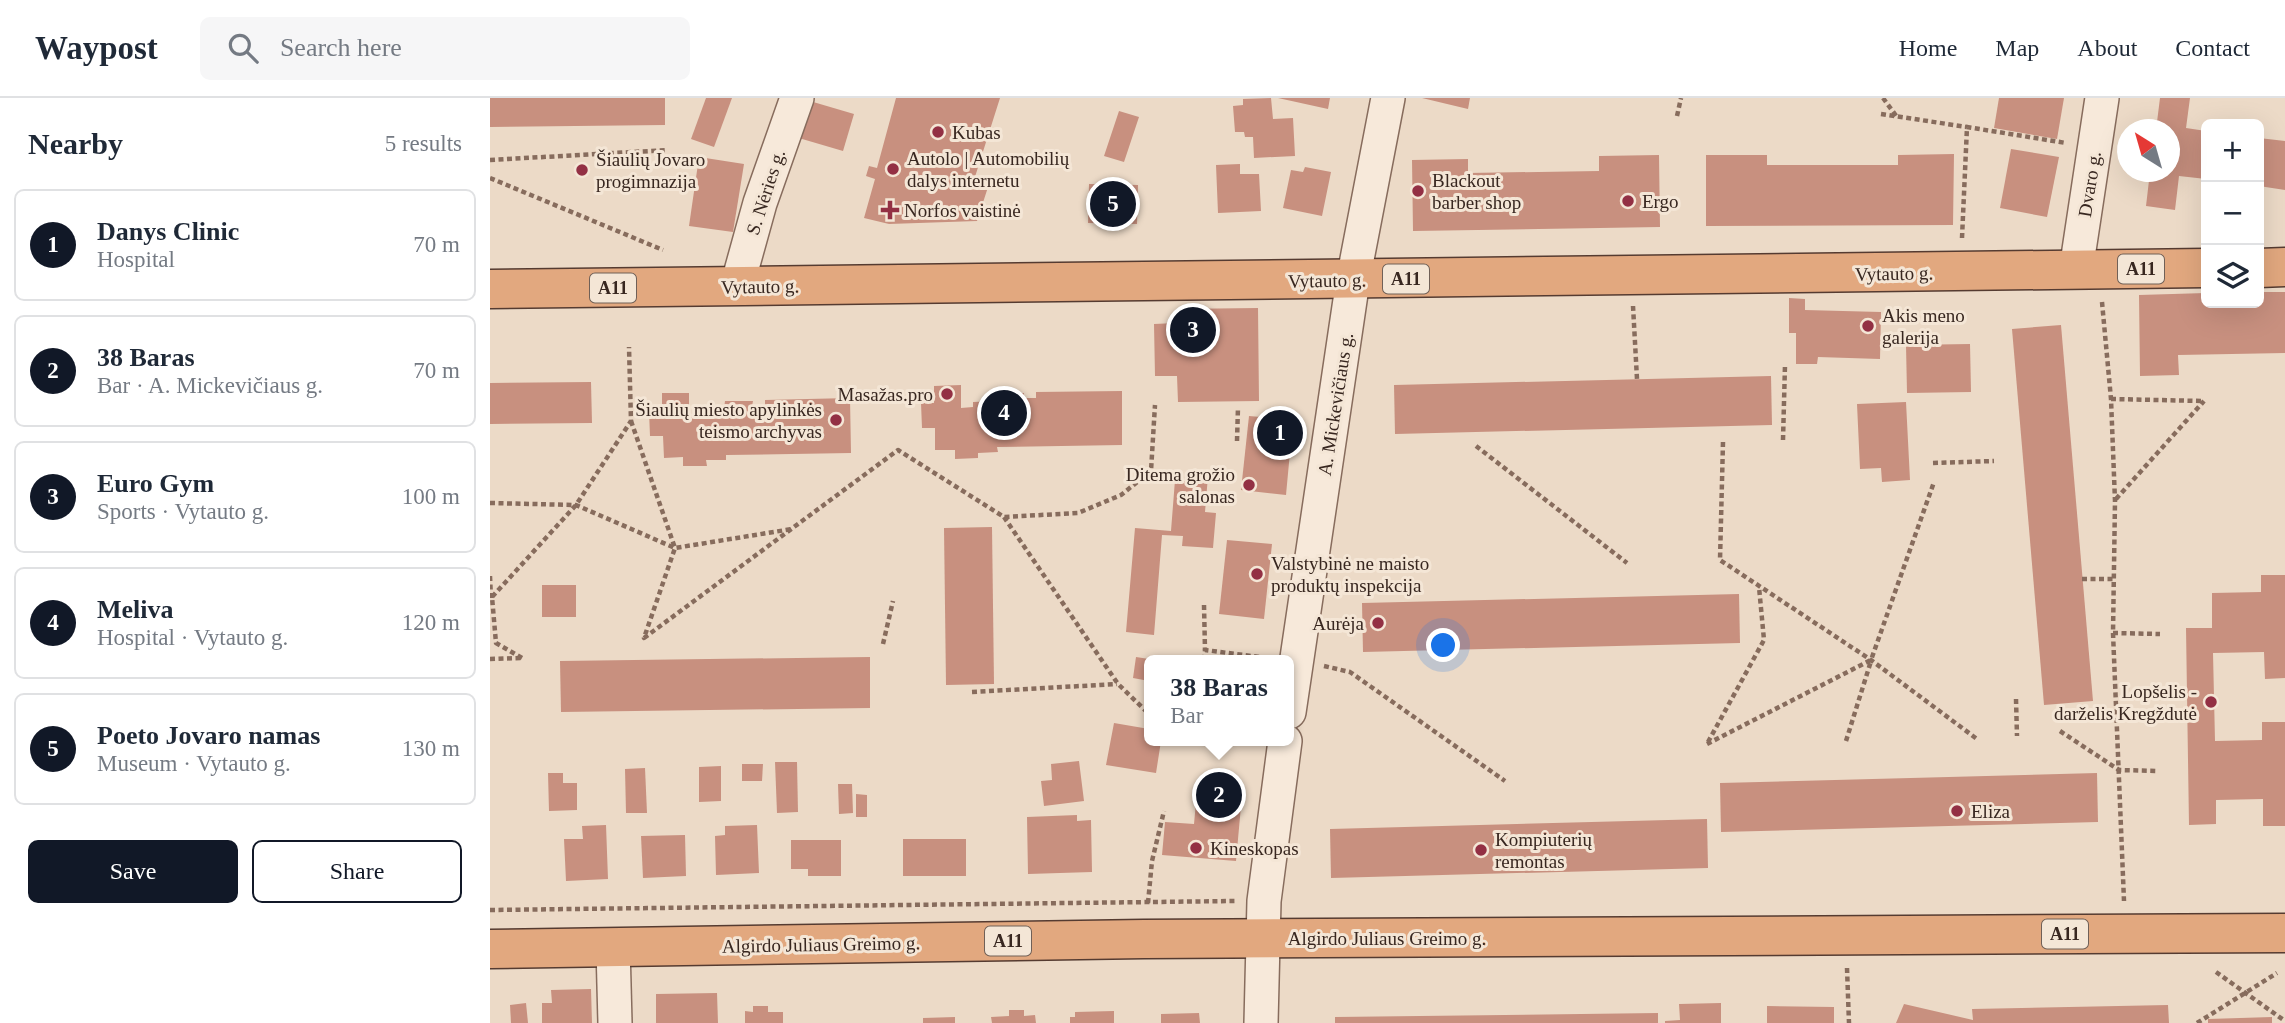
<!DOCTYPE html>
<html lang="en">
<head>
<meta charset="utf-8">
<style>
	body { margin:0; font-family:"Times New Roman",serif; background:#f6f6f7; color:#1f2937 }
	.controls { position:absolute; right:21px; top:21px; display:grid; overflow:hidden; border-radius:10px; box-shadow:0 7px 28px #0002 }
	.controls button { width:63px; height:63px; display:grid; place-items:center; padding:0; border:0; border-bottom:2px solid #e0e1e3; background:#fff; color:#1f2937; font:35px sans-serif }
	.compass { position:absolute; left:1627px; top:21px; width:63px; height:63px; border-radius:50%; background:#fff; box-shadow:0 7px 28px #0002; rotate:323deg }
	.you { position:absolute; left:954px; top:548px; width:24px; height:24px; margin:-18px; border:5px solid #fff; border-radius:50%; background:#1a73e8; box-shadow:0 0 0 10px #1a73e833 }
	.badge { display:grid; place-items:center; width:46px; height:46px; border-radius:50%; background:#111827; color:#fff; font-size:23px; font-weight:700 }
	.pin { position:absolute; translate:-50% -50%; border:4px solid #fff; box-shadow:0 2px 7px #0006 }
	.popup { position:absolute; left:654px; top:557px; width:150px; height:91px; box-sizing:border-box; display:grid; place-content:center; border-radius:10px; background:#fff; filter:drop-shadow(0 2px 5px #0005); font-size:23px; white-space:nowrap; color:#747a83 }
	.popup b { font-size:26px; color:#1f2937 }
	.popup::after { content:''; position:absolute; left:50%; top:100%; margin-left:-14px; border:14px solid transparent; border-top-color:#fff }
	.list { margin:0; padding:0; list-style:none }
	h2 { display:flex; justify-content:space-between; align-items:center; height:91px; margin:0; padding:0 28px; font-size:30px }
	h2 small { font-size:23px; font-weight:400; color:#747a83 }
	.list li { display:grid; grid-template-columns:46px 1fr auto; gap:21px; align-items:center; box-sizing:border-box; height:112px; margin:0 14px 14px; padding:0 14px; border:2px solid #e0e1e3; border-radius:10px }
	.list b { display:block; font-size:26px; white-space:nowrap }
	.list p { margin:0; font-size:23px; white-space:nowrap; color:#747a83 }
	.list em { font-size:23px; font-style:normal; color:#747a83 }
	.actions { display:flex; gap:14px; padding:21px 28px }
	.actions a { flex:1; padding:16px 0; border:2px solid #111827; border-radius:10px; text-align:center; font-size:24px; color:#111827 }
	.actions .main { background:#111827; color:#fff }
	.icon { flex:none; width:38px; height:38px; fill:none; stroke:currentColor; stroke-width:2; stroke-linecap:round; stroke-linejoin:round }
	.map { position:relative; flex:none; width:1795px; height:925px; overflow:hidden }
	header { display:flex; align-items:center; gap:42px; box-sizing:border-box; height:98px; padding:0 35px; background:#fff; border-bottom:2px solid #e0e1e3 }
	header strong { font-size:33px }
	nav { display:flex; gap:38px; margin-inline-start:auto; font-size:24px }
	.search { width:490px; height:63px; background:#f6f6f7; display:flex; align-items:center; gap:18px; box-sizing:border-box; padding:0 24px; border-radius:10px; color:#747a83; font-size:26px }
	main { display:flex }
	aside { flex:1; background:#fff }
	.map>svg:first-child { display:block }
</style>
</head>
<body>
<header>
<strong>Waypost</strong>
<div class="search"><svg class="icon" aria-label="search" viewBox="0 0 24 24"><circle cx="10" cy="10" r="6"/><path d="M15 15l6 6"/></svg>Search here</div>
<nav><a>Home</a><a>Map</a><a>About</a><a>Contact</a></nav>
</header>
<main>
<aside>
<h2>Nearby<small>5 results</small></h2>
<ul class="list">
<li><span class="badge">1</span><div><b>Danys Clinic</b><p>Hospital</p></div><em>70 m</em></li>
<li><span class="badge">2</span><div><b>38 Baras</b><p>Bar · A. Mickevičiaus g.</p></div><em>70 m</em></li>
<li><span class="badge">3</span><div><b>Euro Gym</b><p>Sports · Vytauto g.</p></div><em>100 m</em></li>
<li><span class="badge">4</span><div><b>Meliva</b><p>Hospital · Vytauto g.</p></div><em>120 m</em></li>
<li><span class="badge">5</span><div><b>Poeto Jovaro namas</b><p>Museum · Vytauto g.</p></div><em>130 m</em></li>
</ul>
<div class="actions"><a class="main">Save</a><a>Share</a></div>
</aside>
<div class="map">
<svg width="1795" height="925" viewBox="0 0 1795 925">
	<rect width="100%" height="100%" fill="#ecdac7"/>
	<g fill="#c8907f">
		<path d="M0 0H175V27L0 29Z"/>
		<path d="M216 0H242L224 49 201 41Z"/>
		<path d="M406 0H510L484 82 499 86 487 123 399 126 374 120 385 81 376 78 379 68 387 70Z"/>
		<path d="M781 0 783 21 803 20 805 58 764 60 763 39H755L754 34H745L743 8 753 7V1Z"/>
		<path d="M788 0H840L838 11Z"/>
		<path d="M932 0H980L978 11Z"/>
		<path d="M1509 0H1574L1567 41 1504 30Z"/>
		<path d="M1670 0H1700L1696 30 1716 33V81L1689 78 1685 112 1656 108 1660 74H1680V32H1666Z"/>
		<path d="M313 1 364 16 353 53 302 38Z"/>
		<path d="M629 13 649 19 634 64 614 58Z"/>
		<path d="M1769 40 1795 43V92L1769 88Z"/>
		<path d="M1521 51 1569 59 1557 119 1510 110Z"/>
		<path d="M1464 56 1463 127 1216 128V57H1277V67H1408V57Z"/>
		<path d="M1169 57 1170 129 923 133 922 62 978 61V75L1109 73V58Z"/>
		<path d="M209 59 254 66 243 134 199 128Z"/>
		<path d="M750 66V76H769L771 113 728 115 726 67Z"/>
		<path d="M815 69 841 74 832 118 793 110 801 72 813 74Z"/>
		<path d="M599 86 648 87 647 126 598 125Z"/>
		<path d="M1769 194H1795V255L1688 257 1689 277 1650 278 1649 197 1716 195V205H1769Z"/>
		<path d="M1299 200 1315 201V212L1391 214 1390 261 1328 259 1327 266H1306V235H1299Z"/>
		<path d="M768 210 769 303 688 304 687 278H665L664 226 686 225V211Z"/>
		<path d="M1571 227 1603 603 1554 607 1522 231Z"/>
		<path d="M1480 246 1481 294 1417 295 1416 247Z"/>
		<path d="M1281 278 1282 327 905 336 904 287Z"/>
		<path d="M101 284 102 325 0 326V285Z"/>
		<path d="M471 287V310L483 309V304L506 303V295H534V300H546V294L632 293V347L507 349 508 354 488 355V360L465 361V352H445V330H432L431 305H444V288Z"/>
		<path d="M172 295H199V317H211V311H234L235 303H263L262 308H275V302L360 300 361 355 236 357V362H216L217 368H193V359L174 360 173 338H160L159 313H172Z"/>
		<path d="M1416 304 1420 382 1392 384 1391 370 1370 371 1367 306Z"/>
		<path d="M759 318 803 322 796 397 751 392Z"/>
		<path d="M703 377 718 378 715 414 726 415 723 450 692 448 693 438 672 437 664 537 636 534 645 430 681 433 685 382 703 384Z"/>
		<path d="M502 429 504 586 456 587 454 430Z"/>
		<path d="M737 442 782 446 774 521 729 516Z"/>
		<path d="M1771 477H1795V580L1775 581 1774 554 1723 555 1725 643 1772 642V624H1795V728H1773V701L1726 702V726L1699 727 1696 530H1722V495L1771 494Z"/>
		<rect x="52" y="487" width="34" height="32"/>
		<path d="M1249 496 1250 545 873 554 872 505Z"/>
		<path d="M380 559V610L71 614 70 563Z"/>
		<path d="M646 559 659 561V583L643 580Z"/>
		<path d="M624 625 659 631V643H671L666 675 616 667Z"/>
		<path d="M589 663 594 703 554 708 551 683 562 682 561 666Z"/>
		<path d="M285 664H307L308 714 287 715Z"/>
		<path d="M252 666H273L272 683H252Z"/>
		<path d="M231 668V703L209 704V669Z"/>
		<path d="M155 670 157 715H136L135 671Z"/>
		<path d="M58 675H73V685H87V712L59 713Z"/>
		<path d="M1607 675 1608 724 1231 734 1230 685Z"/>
		<path d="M708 682 753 686 746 763 672 757 675 724 704 726Z"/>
		<path d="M348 686H362L363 715 349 716Z"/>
		<path d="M366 696 377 697V719H366Z"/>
		<path d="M587 717V723L601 722 602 774 538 776 537 719Z"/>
		<path d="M1217 721 1218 770 841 780 840 731Z"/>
		<path d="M116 727 118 781 76 783 74 741H93L92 728Z"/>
		<path d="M267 727 269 775 226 777 225 738 235 737V728Z"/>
		<path d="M195 737 196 778 153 780 151 738Z"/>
		<rect x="413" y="741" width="63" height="37"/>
		<path d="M301 742H351V778H318V771H301Z"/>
		<path d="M101 891 102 925H52V905H62L61 892Z"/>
		<path d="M227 895 228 925H166V896Z"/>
		<path d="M36 905 38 925H21L20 907Z"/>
		<path d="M1231 905V925H1175V923L1190 922 1189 906Z"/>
		<path d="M1414 906 1483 922 1482 911 1678 907 1679 925H1406Z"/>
		<path d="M263 908H278V914H293V925H255V913L263 914Z"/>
		<path d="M1277 908 1344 909V925H1277Z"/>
		<path d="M519 912H534V918L545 917 546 925H502L501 919 519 918Z"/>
		<path d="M624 913V925H580V919H585V914Z"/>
		<path d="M709 915 710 925H671V916Z"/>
		<path d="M1168 915V925H845V919Z"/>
		<path d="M465 919V925H433V920Z"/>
		<path d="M1782 919V925H1718V921Z"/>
	</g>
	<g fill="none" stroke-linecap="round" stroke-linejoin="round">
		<defs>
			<g id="minor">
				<path d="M1586 172 1612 0"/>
				<path d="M247 188 270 105 307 0"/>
				<path d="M799 614 863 182 898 0"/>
				<path d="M123 849 125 925"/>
				<path d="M771 925 774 803 795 643"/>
			</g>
			<g id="trunk">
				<path d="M1769 170 1795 169"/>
				<path d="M0 191 1716 170"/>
				<path d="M0 851 654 841 1795 835"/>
			</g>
		</defs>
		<use href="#minor" stroke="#876c5d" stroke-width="36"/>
		<use href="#trunk" stroke="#553b31" stroke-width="41"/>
		<g stroke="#876c5d" stroke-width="4.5" stroke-dasharray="5 3.5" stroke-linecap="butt">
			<path d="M1393 0 1407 19"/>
			<path d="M1391 16 1477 29"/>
			<path d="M1187 18 1191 0"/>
			<path d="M0 62 178 52"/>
			<path d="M0 80 173 152"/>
			<path d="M1472 140 1477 29 1576 45"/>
			<path d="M1612 204 1621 301 1625 403 1623 535 1634 803"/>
			<path d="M1143 208 1147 281"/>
			<path d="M1621 301 1714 303"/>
			<path d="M141 323 185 450 154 540 408 352 514 419 588 415 631 397 661 373 665 307"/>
			<path d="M1293 342 1295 267"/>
			<path d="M747 343 748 309"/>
			<path d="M1233 344 1230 462 1381 562 1487 641"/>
			<path d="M986 348 1137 465"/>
			<path d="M1443 365 1504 363"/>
			<path d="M1626 401 1714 303"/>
			<path d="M0 405 86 407 185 450 302 431"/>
			<path d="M514 419 628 586 659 616"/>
			<path d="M0 478 1 500"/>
			<path d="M1592 481H1624"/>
			<path d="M714 507 715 552"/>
			<path d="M1623 535 1670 536"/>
			<path d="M393 546 403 503"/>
			<path d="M32 560 6 545 2 499 86 407 141 323 139 249"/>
			<path d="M0 561 31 560"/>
			<path d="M714 562 715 552 777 560"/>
			<path d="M834 568 860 574 1015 683"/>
			<path d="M482 594 627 586"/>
			<path d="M1526 601 1527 638"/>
			<path d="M1570 633 1629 672 1668 673"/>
			<path d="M1356 643 1381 563"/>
			<path d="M1218 644 1274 542 1269 489"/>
			<path d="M1217 646 1381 562 1444 384"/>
			<path d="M658 805 662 763 674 713"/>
			<path d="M0 812 745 803"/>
			<path d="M1357 870 1359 925"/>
			<path d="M1726 874 1795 923"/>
			<path d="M1707 925 1787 875"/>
		</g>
		<use href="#minor" stroke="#f7e9da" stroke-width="33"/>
		<use href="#trunk" stroke="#e2a87f" stroke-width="38"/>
	</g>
	<g fill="#933044" stroke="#f4e6d6" stroke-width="2.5">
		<circle cx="448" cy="34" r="7"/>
		<circle cx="403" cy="71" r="7"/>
		<circle cx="92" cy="72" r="7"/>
		<circle cx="928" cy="93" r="7"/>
		<circle cx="1138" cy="103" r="7"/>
		<path d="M396.5 101.5h7v7h7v7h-7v7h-7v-7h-7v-7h7z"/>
		<circle cx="1378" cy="228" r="7"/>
		<circle cx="457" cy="296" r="7"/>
		<circle cx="346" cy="322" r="7"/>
		<circle cx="759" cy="387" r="7"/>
		<circle cx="767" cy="476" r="7"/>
		<circle cx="888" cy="525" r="7"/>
		<circle cx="1721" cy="604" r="7"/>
		<circle cx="1467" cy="713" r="7"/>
		<circle cx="706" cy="750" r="7"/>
		<circle cx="991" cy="752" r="7"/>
	</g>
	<g text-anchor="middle" stroke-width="6" stroke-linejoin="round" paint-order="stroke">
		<g fill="#f4e6d6" stroke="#706057" stroke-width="2">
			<rect x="1628" y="156.5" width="46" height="29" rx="5"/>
			<rect x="893" y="166.5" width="46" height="29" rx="5"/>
			<rect x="100" y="175.5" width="46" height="29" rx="5"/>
			<rect x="1552" y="821.5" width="46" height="29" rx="5"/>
			<rect x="495" y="828.5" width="46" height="29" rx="5"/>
		</g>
		<g font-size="18" font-weight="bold" fill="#382720">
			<text x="1651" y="177">A11</text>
			<text x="916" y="187">A11</text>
			<text x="123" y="196">A11</text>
			<text x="1575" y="842">A11</text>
			<text x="518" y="849">A11</text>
		</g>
		<g font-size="19" fill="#382720" stroke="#f4e6d6" text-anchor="start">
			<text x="462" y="41">Kubas</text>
			<text x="417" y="67">Autolo | Automobilių<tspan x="417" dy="22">dalys internetu</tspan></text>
			<text x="106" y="68">Šiaulių Jovaro<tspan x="106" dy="22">progimnazija</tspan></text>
			<text x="942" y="89">Blackout<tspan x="942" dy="22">barber shop</tspan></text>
			<text x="1152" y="110">Ergo</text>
			<text x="414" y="119">Norfos vaistinė</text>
			<text x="1392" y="224">Akis meno<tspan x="1392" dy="22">galerija</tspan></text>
			<text x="443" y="303" text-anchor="end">Masažas.pro</text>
			<text x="332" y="318" text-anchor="end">Šiaulių miesto apylinkės<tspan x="332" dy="22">teismo archyvas</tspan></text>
			<text x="745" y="383" text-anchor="end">Ditema grožio<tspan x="745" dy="22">salonas</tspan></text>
			<text x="781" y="472">Valstybinė ne maisto<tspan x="781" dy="22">produktų inspekcija</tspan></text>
			<text x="874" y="532" text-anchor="end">Aurėja</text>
			<text x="1707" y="600" text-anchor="end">Lopšelis -<tspan x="1707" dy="22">darželis Kregždutė</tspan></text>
			<text x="1481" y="720">Eliza</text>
			<text x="1005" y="748">Kompiuterių<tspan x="1005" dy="22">remontas</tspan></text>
			<text x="720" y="757">Kineskopas</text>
		</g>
		<g font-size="19" fill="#382720" stroke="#f4e6d6">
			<text transform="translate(1599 86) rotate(-81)" y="7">Dvaro g.</text>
			<text transform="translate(275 94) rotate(-72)" y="7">S. Nėries g.</text>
			<text transform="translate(1404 175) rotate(-1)" y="7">Vytauto g.</text>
			<text transform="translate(837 182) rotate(-1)" y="7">Vytauto g.</text>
			<text transform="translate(270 188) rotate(-1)" y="7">Vytauto g.</text>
			<text transform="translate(845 306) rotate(-81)" y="7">A. Mickevičiaus g.</text>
			<text x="897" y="847">Algirdo Juliaus Greimo g.</text>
			<text transform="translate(331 846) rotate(-1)" y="7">Algirdo Juliaus Greimo g.</text>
		</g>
	</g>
</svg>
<div class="controls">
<button>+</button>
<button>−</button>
<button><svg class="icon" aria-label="layers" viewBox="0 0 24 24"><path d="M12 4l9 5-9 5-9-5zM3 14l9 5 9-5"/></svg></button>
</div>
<svg class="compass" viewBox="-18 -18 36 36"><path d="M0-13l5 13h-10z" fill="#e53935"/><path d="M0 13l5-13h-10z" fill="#747a83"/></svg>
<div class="you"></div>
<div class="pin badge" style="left:790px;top:335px">1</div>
<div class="pin badge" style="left:729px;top:697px">2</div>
<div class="popup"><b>38 Baras</b>Bar</div>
<div class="pin badge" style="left:703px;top:232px">3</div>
<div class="pin badge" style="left:514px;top:315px">4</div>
<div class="pin badge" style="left:623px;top:106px">5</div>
</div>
</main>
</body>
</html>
